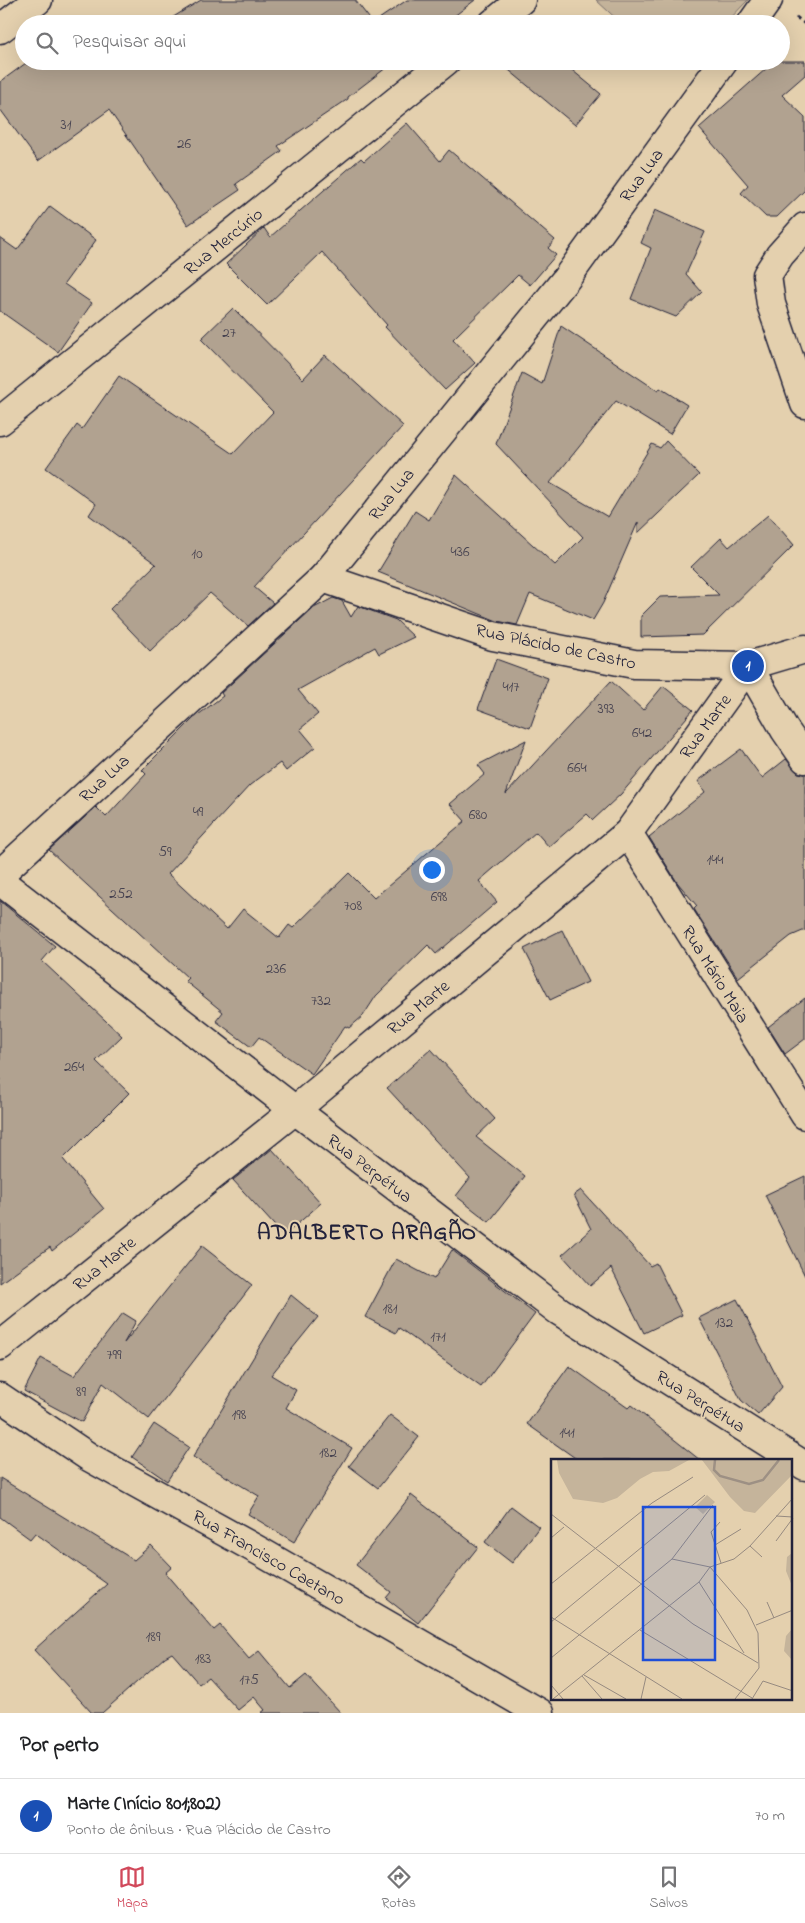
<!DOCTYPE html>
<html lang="pt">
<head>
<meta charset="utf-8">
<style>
	body { margin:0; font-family:"Indie Flower",sans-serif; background:#f6f6f6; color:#202124 }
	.you { position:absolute; left:431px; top:869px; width:18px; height:18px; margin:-12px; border:4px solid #fff; border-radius:50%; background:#1a73e8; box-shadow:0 0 0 8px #1a73e833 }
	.badge { display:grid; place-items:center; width:32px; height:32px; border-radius:50%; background:#d1495b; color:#fff; font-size:16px; font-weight:700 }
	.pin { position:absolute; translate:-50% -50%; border:2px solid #fff; box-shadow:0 1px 5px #0006 }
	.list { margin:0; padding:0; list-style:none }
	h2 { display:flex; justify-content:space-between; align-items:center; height:65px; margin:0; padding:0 20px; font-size:21px }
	h2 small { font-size:16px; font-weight:400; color:#757577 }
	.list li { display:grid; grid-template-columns:32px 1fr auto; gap:15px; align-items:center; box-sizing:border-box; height:75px; padding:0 20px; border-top:1px solid #e0e0e0 }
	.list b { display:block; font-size:19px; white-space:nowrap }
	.list p { margin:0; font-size:16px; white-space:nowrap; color:#757577 }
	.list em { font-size:16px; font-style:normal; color:#757577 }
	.icon { flex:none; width:28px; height:28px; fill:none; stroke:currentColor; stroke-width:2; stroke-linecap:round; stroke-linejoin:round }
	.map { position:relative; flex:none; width:805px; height:1713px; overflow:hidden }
	.search { position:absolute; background:#fff; box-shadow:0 5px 20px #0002; left:15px; right:15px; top:15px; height:55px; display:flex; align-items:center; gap:12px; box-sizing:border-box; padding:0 18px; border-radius:28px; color:#757577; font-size:19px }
	.sheet { height:140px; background:#fff }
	nav { display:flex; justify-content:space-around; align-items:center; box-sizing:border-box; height:70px; border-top:1px solid #e0e0e0; background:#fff; font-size:14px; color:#757577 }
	nav a { display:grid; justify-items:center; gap:2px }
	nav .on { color:#d1495b }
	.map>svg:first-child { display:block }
</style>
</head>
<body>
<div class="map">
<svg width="805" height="1713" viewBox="0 0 805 1713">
	<rect width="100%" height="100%" fill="#e4d0ae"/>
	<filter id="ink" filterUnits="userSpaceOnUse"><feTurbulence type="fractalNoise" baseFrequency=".02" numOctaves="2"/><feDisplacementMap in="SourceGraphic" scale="10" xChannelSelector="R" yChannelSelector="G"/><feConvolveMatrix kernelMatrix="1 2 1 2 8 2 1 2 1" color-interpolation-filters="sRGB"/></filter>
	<g filter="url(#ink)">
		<path fill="#c5b49b" stroke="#746b6b" d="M596 0H748L725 24H622Z"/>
		<g fill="#b1a290" stroke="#22223b">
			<path d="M201 0H355L373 23 407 0H475L444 24H162Z"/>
			<path d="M33 61H395L348 97V99L278 146 282 151 236 184 240 190 188 225 109 110 38 161 0 109V82L26 63 27 65Z"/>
			<path d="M498 61H561L601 94 575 125Z"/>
			<path d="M775 61H805V75L782 95 805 117V190L777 217H766L741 193 748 185 699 128Z"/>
			<path d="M407 123 440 161 449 150 555 240 548 248 556 255 530 285 518 275 453 339 475 363 445 390 385 327 387 325 322 252 267 305 226 264 264 228 270 237 361 158 364 161Z"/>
			<path d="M50 206 96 240 64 284 92 303 58 352 0 311V238L17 250Z"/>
			<path d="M655 210 705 232 686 274 702 292 676 317 631 299 651 248 641 243Z"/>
			<path d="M233 308 303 379 325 355 403 426 254 587 273 603 248 626 210 593 150 651 110 609 156 564 89 515 96 504 46 468 77 425 82 429 119 376 233 454 273 412 201 339Z"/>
			<path d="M561 326 658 391 660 388 687 405 670 434 616 401 550 483 608 517 652 444 660 448 666 441 699 475 638 533V522L603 603 593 620 530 594 517 625 497 621 378 572 415 511 429 520 456 475 555 565 583 537 496 444 522 373 542 384Z"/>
			<path d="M768 515 794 545 703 635 641 637V616L660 597 719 595 691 567 721 538 729 547Z"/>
			<path d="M333 598 342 601 351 617 358 606 396 620 414 637 379 654 375 647 298 690 318 714 300 729 315 747 286 771 280 763 250 785 168 874 227 929 243 909 279 938 289 925 293 928 349 873 374 898 465 821 450 804 485 774 478 765 526 740 506 794 611 681 643 710 663 686 693 710 621 794 593 820 587 814 549 847 536 832 479 881 497 902 436 954 428 945 376 996 363 1016 349 1028 345 1026 312 1074 259 1037 251 1047 216 1021 223 1012 185 981 188 978 49 850 96 807 106 817 146 774 142 770 194 718 223 696 221 693 312 609Z"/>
			<path d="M496 659 548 678 530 728 478 709Z"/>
			<path d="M741 749 762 778 786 759 798 773 805 774V930L791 936 738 978 694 909 697 906 677 882 649 837 705 792 698 781Z"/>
			<path d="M0 901 55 946 42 961 122 1036 96 1061 129 1093 63 1159 104 1209 52 1251 50 1247 0 1283Z"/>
			<path d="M562 930 588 982 550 1000 524 949Z"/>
			<path d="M805 998V1039L785 1054 768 1027Z"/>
			<path d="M431 1049 495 1119 476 1137 525 1176 489 1222 456 1196 470 1178 387 1088Z"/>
			<path d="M272 1149 321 1203 284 1236 233 1180Z"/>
			<path d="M805 1176V1276L765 1195Z"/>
			<path d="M581 1190 650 1266 656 1263 682 1315 644 1333 611 1268 590 1286 562 1255 591 1229 574 1195Z"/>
			<path d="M202 1246 252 1285 149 1419 103 1383 82 1422 24 1391 41 1358 74 1376 123 1313 136 1321 124 1343Z"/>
			<path d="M452 1250 535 1314 481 1387 399 1328 396 1333 365 1317 396 1259 434 1279Z"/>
			<path d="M291 1295 318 1317 271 1375 296 1390 286 1408 352 1448 294 1542 248 1514 259 1496 193 1457Z"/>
			<path d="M737 1299 782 1387 758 1415 741 1400 699 1318Z"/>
			<path d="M569 1366 628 1408 631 1405 700 1460H578L527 1424Z"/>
			<path d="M390 1415 419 1437 378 1488 349 1466Z"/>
			<path d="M154 1424 189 1447 167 1481 132 1457Z"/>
			<path d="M0 1478 134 1560 151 1545 172 1567 165 1573 214 1630 220 1625 249 1659 259 1651 290 1688 306 1675 341 1713H261L265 1710 254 1697 238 1710 208 1677 199 1684 172 1653 165 1657 102 1713H92L34 1650 107 1584 35 1533 30 1539 0 1517Z"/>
			<path d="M411 1495 478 1547 418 1623 386 1598 391 1592 356 1565Z"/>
			<path d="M511 1506 539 1527 512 1563 485 1542Z"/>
		</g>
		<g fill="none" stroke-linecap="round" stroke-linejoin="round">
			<defs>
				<g id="street">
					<path d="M492 24 521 0"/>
					<path d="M751 24 768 0"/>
					<path d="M0 29 38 0"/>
					<path d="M805 227 780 255 767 275 771 304 805 404"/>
					<path d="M0 421 446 61"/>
					<path d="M323 578 493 636 634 664 748 666 805 649"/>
					<path d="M748 666 785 730 805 759"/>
					<path d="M628 833 805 1115"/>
					<path d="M0 874 323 578 566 279 724 61"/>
					<path d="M0 881 295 1110 559 1311 805 1466"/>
					<path d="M0 1346 295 1110 628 833 748 666"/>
					<path d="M0 1397 89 1457 261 1552 540 1713"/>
				</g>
			</defs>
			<use href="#street" stroke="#22223b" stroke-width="31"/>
			<path stroke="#22223b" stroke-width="3" stroke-dasharray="4 4" stroke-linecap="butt" d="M796 17 805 24"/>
			<use href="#street" stroke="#e4d0ae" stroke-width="28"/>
		</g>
	</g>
	<g text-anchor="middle" stroke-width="4" stroke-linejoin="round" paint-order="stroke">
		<g font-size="15" fill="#464250">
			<text x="66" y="129">31</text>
			<text x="184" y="148">26</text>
			<text x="229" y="337">27</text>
			<text x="460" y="556">436</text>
			<text x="197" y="558">10</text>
			<text x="511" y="691">417</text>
			<text x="606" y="713">393</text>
			<text x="642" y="737">642</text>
			<text x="577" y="772">664</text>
			<text x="198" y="816">49</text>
			<text x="478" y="819">680</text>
			<text x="165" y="856">59</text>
			<text x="715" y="864">144</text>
			<text x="121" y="898">252</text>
			<text x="439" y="901">698</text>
			<text x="353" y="910">708</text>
			<text x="276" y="973">236</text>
			<text x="321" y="1005">732</text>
			<text x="74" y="1071">264</text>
			<text x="390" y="1313">181</text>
			<text x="724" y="1327">132</text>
			<text x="438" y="1341">171</text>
			<text x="114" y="1359">799</text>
			<text x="81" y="1396">89</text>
			<text x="239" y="1419">198</text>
			<text x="567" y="1437">141</text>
			<text x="328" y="1457">182</text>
			<text x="153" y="1641">189</text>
			<text x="203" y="1663">183</text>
			<text x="249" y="1684">175</text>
		</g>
		<g font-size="18" fill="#22223b" stroke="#e4d0ae">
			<text transform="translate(641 175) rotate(-54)" y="6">Rua Lua</text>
			<text transform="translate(223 241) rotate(-39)" y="6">Rua Mercúrio</text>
			<text transform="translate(391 494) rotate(-51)" y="6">Rua Lua</text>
			<text transform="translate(556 646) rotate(12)" y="6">Rua Plácido de Castro</text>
			<text transform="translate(705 726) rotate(-54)" y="6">Rua Marte</text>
			<text transform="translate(104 778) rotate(-43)" y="6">Rua Lua</text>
			<text transform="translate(716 974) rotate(58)" y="6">Rua Mário Maia</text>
			<text transform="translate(418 1007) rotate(-40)" y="6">Rua Marte</text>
			<text transform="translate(370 1168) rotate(37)" y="6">Rua Perpétua</text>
			<text transform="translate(104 1263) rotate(-39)" y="6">Rua Marte</text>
			<text transform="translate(701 1401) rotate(32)" y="6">Rua Perpétua</text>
			<text transform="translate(269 1557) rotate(30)" y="6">Rua Francisco Caetano</text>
		</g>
		<g font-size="22" font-weight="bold" letter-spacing="1" fill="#22223b" stroke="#e4d0ae">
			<text x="367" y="1239">ADALBERTO ARAGÃO</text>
		</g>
	</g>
	<g transform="translate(551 1459)">
		<rect width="241" height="241" fill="#e4d0ae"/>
		<path d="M6 1H138L118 12 102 13 89 20 66 39 52 44 22 40 8 14ZM151 1H241V16L204 54 193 52 179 38ZM156 36 164 43 152 55 144 48ZM241 94V127L235 112 236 98ZM241 170V201L233 192 235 177Z" fill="#c5b49b"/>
		<path fill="none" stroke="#9d9084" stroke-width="2.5" d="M164 1 163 11 169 17 198 25 212 21 228 1"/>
		<path fill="none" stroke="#968a80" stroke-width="1" d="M0 55 142 165 207 204M225 57 242 58M169 63 160 73 170 104M0 79 13 68M225 82 242 59M164 86 190 70M199 87 211 98M121 100 159 108 183 100 199 87 242 39M159 108 196 151 207 174 208 209 184 240M148 123 193 194M0 125 101 44 142 18M216 143 223 159M0 158 131 240M0 163 154 36M205 166 242 151M89 171 201 239M0 199 121 100 162 46M33 216 75 240M31 217 51 240M0 226 12 240M2 240 148 123 159 108M90 240 95 218M201 240 212 222 242 232"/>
		<path fill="#1d4ed8" fill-opacity="0.15" stroke="#1d4ed8" stroke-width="2.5" d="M92 48H164V201H92Z"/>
		<rect width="241" height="241" fill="none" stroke="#22223b" stroke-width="2.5"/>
	</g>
</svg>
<div class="you"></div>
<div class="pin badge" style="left:748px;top:666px;background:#1a4fb4">1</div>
<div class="search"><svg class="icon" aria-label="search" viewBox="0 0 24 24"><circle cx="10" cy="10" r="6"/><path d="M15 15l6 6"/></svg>Pesquisar aqui</div>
</div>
<section class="sheet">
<h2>Por perto<small></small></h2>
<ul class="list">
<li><span class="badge" style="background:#1a4fb4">1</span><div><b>Marte (Início 801;802)</b><p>Ponto de ônibus · Rua Plácido de Castro</p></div><em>70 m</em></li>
</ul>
</section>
<nav>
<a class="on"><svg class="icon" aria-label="map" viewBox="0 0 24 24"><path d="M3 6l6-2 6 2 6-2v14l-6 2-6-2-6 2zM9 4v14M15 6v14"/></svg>Mapa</a>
<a><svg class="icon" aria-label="directions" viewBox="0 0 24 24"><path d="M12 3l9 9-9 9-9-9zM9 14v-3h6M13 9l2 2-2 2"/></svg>Rotas</a>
<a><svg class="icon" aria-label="saved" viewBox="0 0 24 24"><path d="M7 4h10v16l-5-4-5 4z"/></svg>Salvos</a>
</nav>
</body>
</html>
